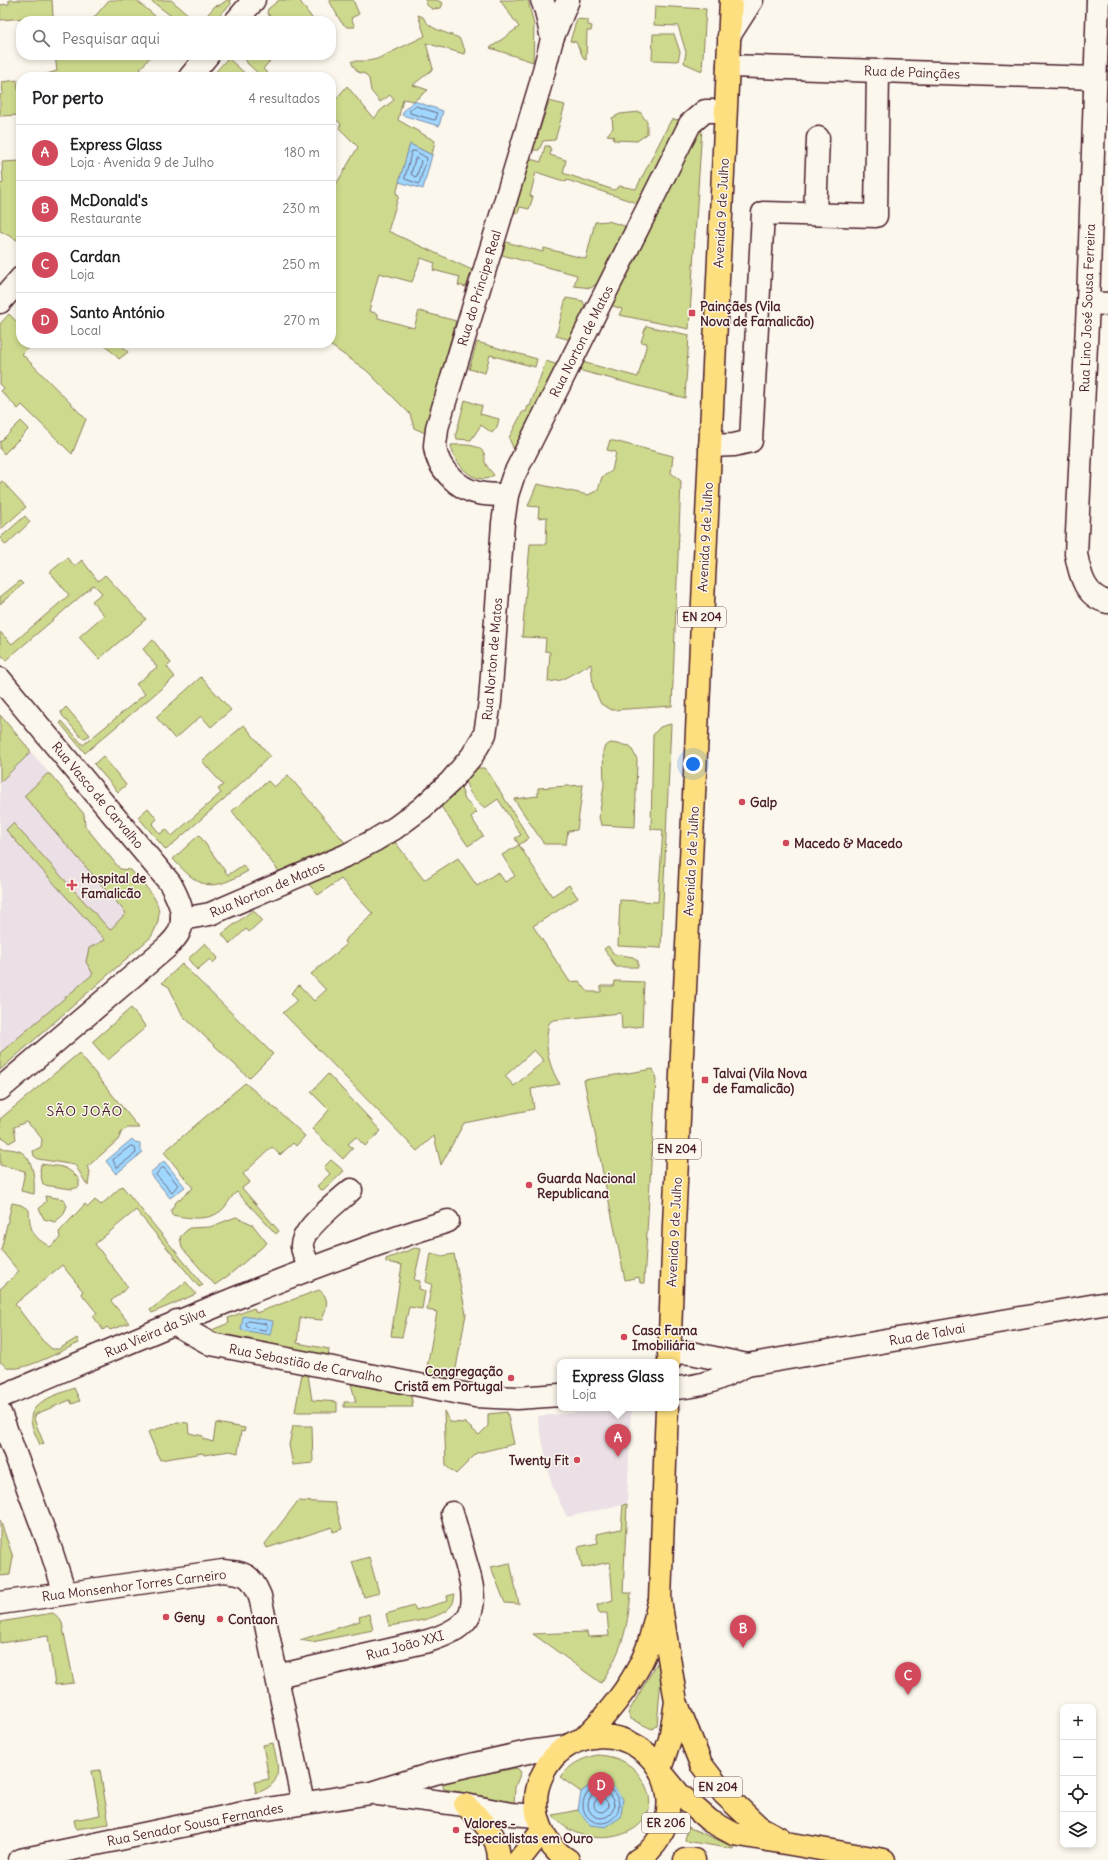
<!DOCTYPE html>
<html lang="pt">
<head>
<meta charset="utf-8">
<style>
	body { margin:0; font-family:Delius,sans-serif; background:#f2f2f2; color:#202124 }
	.controls { position:absolute; right:12px; bottom:12px; display:grid; overflow:hidden; border-radius:8px; box-shadow:0 2px 6px #0003 }
	.controls button { width:36px; height:36px; display:grid; place-items:center; padding:0; border:0; border-bottom:1px solid #e0e0e0; background:#fff; color:#202124; font:20px sans-serif }
	.you { position:absolute; left:693px; top:764px; width:14px; height:14px; margin:-10px; border:3px solid #fff; border-radius:50%; background:#1a73e8; box-shadow:0 0 0 6px #1a73e833 }
	.badge { display:grid; place-items:center; width:26px; height:26px; border-radius:50%; background:#d1495b; color:#fff; font-size:13px; font-weight:700 }
	.pin { position:absolute; translate:-50% -33px; filter:drop-shadow(0 1px 2px #0008) }
	.pin::after { content:''; position:absolute; top:21px; width:14px; height:12px; background:inherit; clip-path:polygon(0 0,100% 0,50% 100%) }
	.popup { position:absolute; left:557px; top:1359px; width:122px; height:52px; box-sizing:border-box; display:grid; place-content:center; border-radius:8px; background:#fff; filter:drop-shadow(0 1px 3px #0005); font-size:13px; white-space:nowrap; color:#757577 }
	.popup b { font-size:15px; color:#202124 }
	.popup::after { content:''; position:absolute; left:50%; top:100%; margin-left:-8px; border:8px solid transparent; border-top-color:#fff }
	.list { margin:0; padding:0; list-style:none }
	h2 { display:flex; justify-content:space-between; align-items:center; height:52px; margin:0; padding:0 16px; font-size:17px }
	h2 small { font-size:13px; font-weight:400; color:#757577 }
	.list li { display:grid; grid-template-columns:26px 1fr auto; gap:12px; align-items:center; box-sizing:border-box; height:56px; padding:0 16px; border-top:1px solid #e0e0e0 }
	.list b { display:block; font-size:15px; white-space:nowrap }
	.list p { margin:0; font-size:13px; white-space:nowrap; color:#757577 }
	.list em { font-size:13px; font-style:normal; color:#757577 }
	.icon { flex:none; width:22px; height:22px; fill:none; stroke:currentColor; stroke-width:2; stroke-linecap:round; stroke-linejoin:round }
	.map { position:relative; flex:none; width:1108px; height:1860px; overflow:hidden }
	.search { position:absolute; background:#fff; box-shadow:0 2px 6px #0003; left:16px; top:16px; width:320px; height:44px; display:flex; align-items:center; gap:10px; box-sizing:border-box; padding:0 14px; border-radius:16px; color:#757577; font-size:15px }
	.panel { position:absolute; background:#fff; box-shadow:0 2px 6px #0003; left:16px; top:72px; width:320px; height:276px; border-radius:16px }
	.map>svg:first-child { display:block }
</style>
</head>
<body>
<div class="map">
<svg width="1108" height="1860" viewBox="0 0 1108 1860">
	<rect width="100%" height="100%" fill="#fbf7ec"/>
	<filter id="ink" filterUnits="userSpaceOnUse"><feTurbulence type="fractalNoise" baseFrequency=".025" numOctaves="2"/><feDisplacementMap in="SourceGraphic" scale="8" xChannelSelector="R" yChannelSelector="G"/><feConvolveMatrix kernelMatrix="1 2 1 2 8 2 1 2 1" color-interpolation-filters="sRGB"/></filter>
	<g filter="url(#ink)">
		<g fill="#ebe0e5">
			<path d="M0 715 84 814 85 826 120 869 131 870 157 901 159 915 157 927 151 937 0 1070Z"/>
			<path d="M631 1409 627 1504 567 1517 552 1486 537 1416Z"/>
		</g>
		<g fill="#cdda8d" stroke="#8c7c5c" fill-rule="evenodd">
			<path d="M9 0H52L53 16 0 20V5L9 4Z"/>
			<path d="M109 0H136L161 21H91Z"/>
			<path d="M150 0H171L196 21H178Z"/>
			<path d="M227 0H230L231 4C226 10 220 13 215 21H202L215 6 220 5Z"/>
			<path d="M279 0H299L314 21H275L267 13 268 9Z"/>
			<path d="M329 0H353L359 14 351 18 355 27H347L341 22Z"/>
			<path d="M425 0H436L443 3 441 8 432 9 427 5Z"/>
			<path d="M500 0H528L534 25 533 62 490 48 519 27Z"/>
			<path d="M655 6 706 9 702 71 684 63 686 52 678 26 654 25Z"/>
			<path d="M418 15 423 17C429 30 446 32 459 38L465 50 464 54 426 43 433 69 413 85 428 90 414 101 403 99 398 120 435 141 432 155 410 144 396 194 399 195 388 231 472 270 466 287 458 285 460 277 433 270 435 263 421 258 412 282 379 273 369 311 378 314V318L414 328 419 311 456 321 425 433 414 428 410 414 366 370 327 343H331V185L334 188 358 147 339 128 341 124 331 115V105L347 86 374 119 380 111 394 100 390 95 380 102 371 91 369 79 365 74 358 72 352 64V61H368L377 59 425 36Z"/>
			<path d="M577 19 588 20V25L592 26 591 31H587L586 60 584 59 576 42 570 41Z"/>
			<path d="M653 34H674L680 52 678 61 652 60Z"/>
			<path d="M55 55H152L140 69 150 77H47V74L57 71Z"/>
			<path d="M244 55H275L263 69 272 77H262L247 63Z"/>
			<path d="M228 58 249 77H211Z"/>
			<path d="M17 80 18 90 21 89V115L0 116V95L3 94 2 82Z"/>
			<path d="M549 101 565 105 555 140 543 141 539 150H533Z"/>
			<path d="M640 112 647 122V134L637 141 613 140 614 136 607 135 613 128 612 118 620 114Z"/>
			<path d="M685 119 640 204 567 180 566 182 536 172 530 196 533 197 529 209 520 207 518 213 514 212 530 159 541 162 545 146H549L551 150 550 155 566 160 563 173 614 190 620 186 636 189 671 120Z"/>
			<path d="M699 127H702L689 329 619 315 622 309 610 305Z"/>
			<path d="M21 161V242L0 231V184L3 183 2 162Z"/>
			<path d="M608 221 628 227 599 282 591 288 574 286 577 275 502 255 506 242 543 252 544 248 586 259 595 222Z"/>
			<path d="M566 298 583 301 585 307 571 340 556 336Z"/>
			<path d="M9 314 21 326V343H24L29 347 22 354 86 419 72 454 22 405 18 409 1 391 4 388 0 384V324Z"/>
			<path d="M646 326 689 335 685 398 578 370 582 362 638 377 647 343 641 342Z"/>
			<path d="M477 342 537 359 535 367 490 355 485 373 469 369Z"/>
			<path d="M103 343H119L128 352 119 359Z"/>
			<path d="M546 361 558 365 514 450 509 438 523 411 526 412 528 406H530Z"/>
			<path d="M465 400 482 406 480 414 499 419 497 427 492 433 481 425 471 440 457 439 456 434Z"/>
			<path d="M21 421 29 429 4 454 0 449V442Z"/>
			<path d="M610 440 673 456 671 473 681 481 672 706 612 710 601 704 593 686 591 664 561 680 548 682 550 652 545 651 546 638 522 637 530 544H546L547 517 538 518 539 507 528 506 537 484 588 495 598 490 602 477 612 471 616 452 607 450Z"/>
			<path d="M451 445C461 445 478 443 484 453 485 456 485 459 485 462 487 468 491 471 494 475 476 489 453 463 451 445Z"/>
			<path d="M2 481 26 507 1 529 0 483Z"/>
			<path d="M25 516 30 522 6 545 0 538Z"/>
			<path d="M67 558 75 566 82 560 98 581 105 575 146 619 99 659 79 637 104 615 92 601 102 593 94 585 6 660 0 653V632L12 644 69 595 50 572Z"/>
			<path d="M20 581 23 584 0 604V597Z"/>
			<path d="M153 640 171 663 167 667 175 677 85 753 60 723 62 721 83 745 145 694 136 684 157 667 143 649Z"/>
			<path d="M201 677 231 710 211 727 201 716 175 739 156 717Z"/>
			<path d="M66 707 90 735 85 738H82L62 715 61 712Z"/>
			<path d="M0 715 30 750V753L0 782Z"/>
			<path d="M671 724 661 948 618 946 620 900 658 902 663 830 651 829 653 735 660 727Z"/>
			<path d="M244 725 270 756 224 799 166 850 138 817 148 808 157 819 152 824 160 834 166 829 172 836 221 793 218 789 223 785 202 761Z"/>
			<path d="M611 743 630 746 637 759 635 827 601 825 599 817 604 785 603 751 605 746Z"/>
			<path d="M103 756 126 785 118 792 94 764Z"/>
			<path d="M478 768H484L490 775 529 838 519 845 552 896 569 885 578 898 533 926 570 982 579 981 588 992H601V986H614L615 981 644 982 642 1026 622 1029 621 1013 553 1020 549 1023C544 1044 548 1066 560 1084L531 1089 534 1109 464 1123 441 1165 434 1136 417 1151 283 1013 297 1000 291 993 299 985 314 1001 326 990 311 974 346 945 344 941 373 914 341 879 318 895 308 883 392 838 424 880 458 858 477 886 498 872 505 882 515 876 502 855 519 845 515 838 521 835 498 799 485 808C473 798 464 789 466 772ZM534 1050 544 1061 514 1086 505 1076Z"/>
			<path d="M47 774H50L84 814 85 826 120 869 131 870C151 894 170 905 151 937L0 1070V1053L93 974 86 962 89 948 105 940 6 830 13 823 110 930 126 913 24 796Z"/>
			<path d="M288 775 347 845 281 874 232 811 268 781 274 787Z"/>
			<path d="M459 782 465 800 477 812 471 817 483 836 468 846 440 805Z"/>
			<path d="M583 785 577 830 568 831 566 844H544L514 799 538 796V788Z"/>
			<path d="M199 835 228 875 243 865 248 871C211 892 201 890 173 859Z"/>
			<path d="M253 910 262 920 249 932 246 929 230 944 222 934Z"/>
			<path d="M205 943 218 958 213 963 210 959 197 970 188 959Z"/>
			<path d="M608 946 614 954 633 957 638 961V967H616L604 949Z"/>
			<path d="M182 964 273 1054 249 1078 183 1016 169 987 162 983Z"/>
			<path d="M131 1008 146 1027 108 1060 92 1042Z"/>
			<path d="M79 1053 139 1128H128L122 1131 118 1140 87 1167 90 1171 88 1186 75 1165 38 1159 34 1156 33 1151 41 1147 42 1139 35 1130 26 1122 14 1127 16 1139 9 1143 2 1137 0 1138V1119Z"/>
			<path d="M653 1069 656 1079 644 1283H640L639 1277 625 1280 584 1080Z"/>
			<path d="M328 1074 381 1131 365 1146 356 1137 348 1144 353 1148 343 1159 312 1129 329 1110 311 1092Z"/>
			<path d="M245 1083 276 1109 305 1136 296 1146 293 1143 280 1155 272 1147 243 1174 250 1182 242 1188 279 1231 276 1234 237 1192C230 1197 229 1203 223 1209 210 1222 188 1218 172 1215L171 1210 176 1202 193 1188 164 1152Z"/>
			<path d="M0 1148C6 1149 13 1149 19 1151 34 1157 35 1181 34 1194L21 1191 25 1171 0 1165Z"/>
			<path d="M331 1160 344 1171 323 1191 317 1186 330 1174 324 1167Z"/>
			<path d="M41 1164C60 1167 65 1164 79 1179V1187L72 1189 43 1185 40 1171Z"/>
			<path d="M122 1186 203 1285 199 1287 136 1210 95 1244 128 1287 111 1301 129 1323 110 1330 107 1327 103 1330 93 1316 97 1313 81 1293 83 1291 62 1265 15 1304 42 1340 52 1349H59L77 1338 79 1343C65 1349 25 1371 11 1368 7 1368 3 1364 0 1362V1289L19 1272 1 1250 12 1203 21 1205 29 1210C30 1231 32 1236 50 1247L60 1238 59 1232 85 1204 88 1207 95 1200 101 1205Z"/>
			<path d="M45 1196 63 1199 67 1206 63 1215 55 1222 44 1219 39 1209 46 1201Z"/>
			<path d="M236 1217 252 1224 267 1243 229 1275 215 1285 182 1248 180 1237 189 1228 210 1227Z"/>
			<path d="M415 1248 421 1249 414 1280 420 1281 419 1289 425 1291 422 1309 409 1307 402 1337 391 1336 402 1265 386 1262V1259Z"/>
			<path d="M431 1253 442 1256 454 1254 466 1314 454 1379 426 1373 437 1312 427 1310 432 1284 426 1282Z"/>
			<path d="M186 1282 196 1294 152 1313 150 1310Z"/>
			<path d="M319 1290C331 1298 326 1309 322 1320L300 1318 297 1343 329 1349 328 1358 215 1338 209 1331 229 1323 228 1318 254 1308 256 1313Z"/>
			<path d="M302 1374 308 1375 312 1400 337 1402V1412H295Z"/>
			<path d="M351 1384 411 1396 413 1407H344V1402H356Z"/>
			<path d="M74 1388 80 1401 72 1404 70 1400 36 1414 34 1419 44 1444 40 1445C37 1437 31 1427 31 1419 31 1400 61 1394 74 1388Z"/>
			<path d="M444 1411 450 1422 465 1423 479 1435 488 1426V1414L507 1412 514 1444 477 1453 456 1474 446 1466Z"/>
			<path d="M178 1422 188 1423 189 1433 203 1436V1439L213 1442 216 1423 245 1428 244 1432 241 1431 238 1453 230 1451 204 1455 203 1453 160 1460 148 1432Z"/>
			<path d="M293 1426H312L313 1463 293 1465 289 1445Z"/>
			<path d="M298 1501 335 1503 342 1529 333 1532 332 1527 267 1548 265 1544Z"/>
			<path d="M627 1504 623 1593H631C627 1631 622 1651 601 1683L533 1634 587 1632 588 1637 609 1636 607 1613H599L597 1605 613 1600 610 1562 582 1568 578 1547 598 1543 596 1534 621 1529 623 1505Z"/>
			<path d="M0 1520 13 1557 10 1575 0 1576Z"/>
			<path d="M369 1557 379 1593 364 1597 352 1562Z"/>
			<path d="M510 1563 519 1604 505 1603 491 1567Z"/>
			<path d="M455 1594C454 1597 454 1601 453 1603 444 1620 406 1623 389 1626L386 1614 414 1606 416 1610 448 1601 447 1596Z"/>
			<path d="M53 1613 59 1618 62 1623 74 1683 55 1685 48 1636 0 1643V1622Z"/>
			<path d="M369 1614 373 1630 312 1642 300 1640 360 1621 359 1617Z"/>
			<path d="M657 1663H659L662 1666 657 1725 652 1729 631 1719 628 1713Z"/>
			<path d="M273 1743C278 1767 285 1784 256 1793L254 1782 269 1779 263 1745Z"/>
			<path d="M597 1755C615 1756 631 1762 641 1778 678 1833 586 1860 553 1815L578 1810 590 1825 594 1782 581 1792 560 1777C571 1764 580 1759 597 1755Z"/>
			<path d="M517 1768 521 1772 515 1787 514 1804 510 1809 488 1797 444 1789 442 1783 445 1781Z"/>
			<path d="M100 1770 109 1824 76 1829 74 1820 100 1815 92 1771Z"/>
			<path d="M688 1827 734 1847 733 1849 686 1841 685 1840Z"/>
		</g>
		<g fill="#9fd7ff" stroke="#7d8daa">
			<path d="M414 101 443 111 439 126 402 115 405 109Z"/>
			<path d="M410 144 432 155 423 189 399 182Z"/>
			<path d="M132 1139 135 1142 140 1143V1149L143 1152 116 1174 106 1161Z"/>
			<path d="M164 1161 185 1187 170 1198 150 1173Z"/>
			<path d="M243 1316 273 1321 270 1335 241 1330Z"/>
			<path d="M594 1782 612 1785 623 1799 621 1817 606 1827 590 1825 578 1810 581 1792Z"/>
		</g>
		<g fill="none" stroke-linecap="round" stroke-linejoin="round">
			<g stroke="#6c6980" stroke-width="1">
				<path d="M416 106 437 113 436 119 434 120 410 113V110Z"/>
				<path d="M412 151H415L427 158 419 184 405 179Z"/>
				<path d="M418 158 421 161 417 176 415 177 411 174 415 159Z"/>
				<path d="M131 1146 135 1147 136 1153 118 1167H116L113 1160Z"/>
				<path d="M162 1168H164L178 1185 172 1192 156 1175Z"/>
				<path d="M249 1321 267 1324V1329L265 1330 247 1327 246 1323Z"/>
				<circle cx="601" cy="1805" r="18"/>
				<circle cx="601" cy="1805" r="13"/>
				<circle cx="601" cy="1805" r="7"/>
			</g>
			<defs>
				<g id="minor">
					<path d="M542 0 546 11 552 39"/>
					<path d="M1098 0 1088 303 1076 554C1080 575 1085 597 1108 602"/>
					<path d="M236 21 254 0"/>
					<path d="M729 36 752 0"/>
					<path d="M728 66 1095 78"/>
					<path d="M190 77 208 55"/>
					<path d="M815 214 818 138"/>
					<path d="M0 302 21 278"/>
					<path d="M1088 303 1108 304"/>
					<path d="M710 446 734 445 751 441 763 213 876 216 878 71"/>
					<path d="M507 495C497 495 487 495 478 493 458 489 437 468 435 447 435 441 437 434 437 428L540 86 552 39 568 0"/>
					<path d="M0 679 170 883C178 898 187 915 179 932 177 937 171 943 167 947L0 1089"/>
					<path d="M182 919 210 914 347 855 375 840 395 828 422 808 450 782 472 756 485 734 490 702 503 523 507 495 513 477 690 124 705 111H725"/>
					<path d="M310 1268C307 1261 303 1254 302 1247 300 1230 339 1201 351 1190"/>
					<path d="M177 1321 182 1328 211 1344 475 1396 517 1398 560 1395"/>
					<path d="M0 1397C148 1335 294 1269 448 1221"/>
					<path d="M0 1413 51 1550 65 1593"/>
					<path d="M0 1603 223 1571C245 1573 251 1574 260 1596L303 1803"/>
					<path d="M277 1676 428 1641C475 1626 480 1609 466 1563 461 1546 457 1529 452 1513"/>
				</g>
				<g id="tertiary">
					<path d="M669 1352 691 1353 747 1365"/>
					<path d="M676 1388C706 1386 721 1378 747 1365L1108 1303"/>
					<path d="M378 1794 465 1805 511 1814 537 1816"/>
					<path d="M20 1860 248 1812 371 1793 435 1773 528 1752 566 1747"/>
				</g>
				<g id="primary">
					<path d="M669 1362 674 1225 731 0"/>
					<path d="M677 1704 701 1764 724 1794 759 1827 781 1839"/>
					<path d="M583 1739C609 1713 636 1681 648 1646 652 1633 655 1619 658 1606"/>
					<path d="M660 1769 670 1739 676 1702 660 1600 667 1408"/>
					<path d="M665 1777 679 1794 710 1821 734 1834 884 1860"/>
					<path d="M465 1805C482 1820 499 1835 499 1860"/>
					<path d="M519 1860 542 1831"/>
					<path d="M568 1860C548 1848 536 1824 536 1801 536 1784 545 1765 558 1753 610 1709 683 1758 666 1822 662 1838 651 1852 637 1860"/>
					<path d="M685 1860H694"/>
				</g>
			</defs>
			<use href="#minor" stroke="#4a1f2b" stroke-width="25"/>
			<use href="#tertiary" stroke="#4a1f2b" stroke-width="25"/>
			<use href="#primary" stroke="#4a1f2b" stroke-width="25"/>
			<use href="#minor" stroke="#fbf7ec" stroke-width="22"/>
			<use href="#tertiary" stroke="#fbf7ec" stroke-width="22"/>
			<use href="#primary" stroke="#fedf80" stroke-width="22"/>
		</g>
	</g>
	<g fill="#d1495b" stroke="#fbf7ec" stroke-width="1.5">
		<rect x="688" y="309" width="8" height="8" rx="2"/>
		<circle cx="742" cy="802" r="4"/>
		<circle cx="786" cy="843" r="4"/>
		<path d="M70 879h4v4h4v4h-4v4h-4v-4h-4v-4h4z"/>
		<rect x="701" y="1076" width="8" height="8" rx="2"/>
		<circle cx="529" cy="1185" r="4"/>
		<circle cx="624" cy="1337" r="4"/>
		<circle cx="511" cy="1378" r="4"/>
		<circle cx="577" cy="1460" r="4"/>
		<circle cx="166" cy="1617" r="4"/>
		<circle cx="220" cy="1619" r="4"/>
		<circle cx="456" cy="1830" r="4"/>
	</g>
	<g text-anchor="middle" stroke-width="3" stroke-linejoin="round" paint-order="stroke">
		<g fill="#fbf7ec" stroke="#7f6065" stroke-width="1">
			<rect x="678" y="607" width="48" height="20" rx="3"/>
			<rect x="653" y="1139" width="48" height="20" rx="3"/>
			<rect x="694" y="1777" width="48" height="20" rx="3"/>
			<rect x="642" y="1813" width="48" height="20" rx="3"/>
		</g>
		<g font-size="12" font-weight="bold" fill="#4a1f2b">
			<text x="702" y="621">EN 204</text>
			<text x="677" y="1153">EN 204</text>
			<text x="718" y="1791">EN 204</text>
			<text x="666" y="1827">ER 206</text>
		</g>
		<g font-size="13" fill="#4a1f2b" stroke="#fbf7ec">
			<text transform="translate(912 72) rotate(2)" y="5">Rua de Painçães</text>
			<text transform="translate(721 213) rotate(-87)" y="5">Avenida 9 de Julho</text>
			<text transform="translate(479 288) rotate(-73)" y="5">Rua do Príncipe Real</text>
			<text transform="translate(1087 308) rotate(-88)" y="5">Rua Lino José Sousa Ferreira</text>
			<text transform="translate(581 341) rotate(-63)" y="5">Rua Norton de Matos</text>
			<text transform="translate(705 537) rotate(-87)" y="5">Avenida 9 de Julho</text>
			<text transform="translate(492 659) rotate(-85)" y="5">Rua Norton de Matos</text>
			<text transform="translate(98 795) rotate(50)" y="5">Rua Vasco de Carvalho</text>
			<text transform="translate(691 861) rotate(-87)" y="5">Avenida 9 de Julho</text>
			<text transform="translate(267 889) rotate(-23)" y="5">Rua Norton de Matos</text>
			<text transform="translate(674 1232) rotate(-87)" y="5">Avenida 9 de Julho</text>
			<text transform="translate(155 1332) rotate(-23)" y="5">Rua Vieira da Silva</text>
			<text transform="translate(927 1334) rotate(-10)" y="5">Rua de Talvai</text>
			<text transform="translate(306 1363) rotate(11)" y="5">Rua Sebastião de Carvalho</text>
			<text transform="translate(134 1585) rotate(-7)" y="5">Rua Monsenhor Torres Carneiro</text>
			<text transform="translate(405 1645) rotate(-15)" y="5">Rua João XXI</text>
			<text transform="translate(195 1824) rotate(-11)" y="5">Rua Senador Sousa Fernandes</text>
		</g>
		<g font-size="13" font-weight="bold" fill="#4a1f2b" stroke="#fbf7ec" text-anchor="start">
			<text x="700" y="311">Painçães (Vila<tspan x="700" dy="15">Nova de Famalicão)</tspan></text>
			<text x="750" y="807">Galp</text>
			<text x="794" y="848">Macedo &amp; Macedo</text>
			<text x="81" y="883">Hospital de<tspan x="81" dy="15">Famalicão</tspan></text>
			<text x="713" y="1078">Talvai (Vila Nova<tspan x="713" dy="15">de Famalicão)</tspan></text>
			<text x="537" y="1183">Guarda Nacional<tspan x="537" dy="15">Republicana</tspan></text>
			<text x="632" y="1335">Casa Fama<tspan x="632" dy="15">Imobiliária</tspan></text>
			<text x="503" y="1376" text-anchor="end">Congregação<tspan x="503" dy="15">Cristã em Portugal</tspan></text>
			<text x="569" y="1465" text-anchor="end">Twenty Fit</text>
			<text x="174" y="1622">Geny</text>
			<text x="228" y="1624">Contaon</text>
			<text x="464" y="1828">Valores -<tspan x="464" dy="15">Especialistas em Ouro</tspan></text>
		</g>
		<g font-size="14" letter-spacing="1" fill="#4a1f2b" stroke="#fbf7ec">
			<text x="85" y="1116">SÃO JOÃO</text>
		</g>
	</g>
</svg>
<div class="controls">
<button>+</button>
<button>−</button>
<button><svg class="icon" aria-label="locate" viewBox="0 0 24 24"><circle cx="12" cy="12" r="6"/><path d="M12 2v4M12 18v4M2 12h4M18 12h4"/></svg></button>
<button><svg class="icon" aria-label="layers" viewBox="0 0 24 24"><path d="M12 4l9 5-9 5-9-5zM3 14l9 5 9-5"/></svg></button>
</div>
<div class="you"></div>
<div class="pin badge" style="left:618px;top:1457px">A</div>
<div class="popup"><b>Express Glass</b>Loja</div>
<div class="pin badge" style="left:743px;top:1648px">B</div>
<div class="pin badge" style="left:908px;top:1695px">C</div>
<div class="pin badge" style="left:601px;top:1805px">D</div>
<div class="search"><svg class="icon" aria-label="search" viewBox="0 0 24 24"><circle cx="10" cy="10" r="6"/><path d="M15 15l6 6"/></svg>Pesquisar aqui</div>
<section class="panel">
<h2>Por perto<small>4 resultados</small></h2>
<ul class="list">
<li><span class="badge">A</span><div><b>Express Glass</b><p>Loja · Avenida 9 de Julho</p></div><em>180 m</em></li>
<li><span class="badge">B</span><div><b>McDonald's</b><p>Restaurante</p></div><em>230 m</em></li>
<li><span class="badge">C</span><div><b>Cardan</b><p>Loja</p></div><em>250 m</em></li>
<li><span class="badge">D</span><div><b>Santo António</b><p>Local</p></div><em>270 m</em></li>
</ul>
</section>
</div>
</body>
</html>
